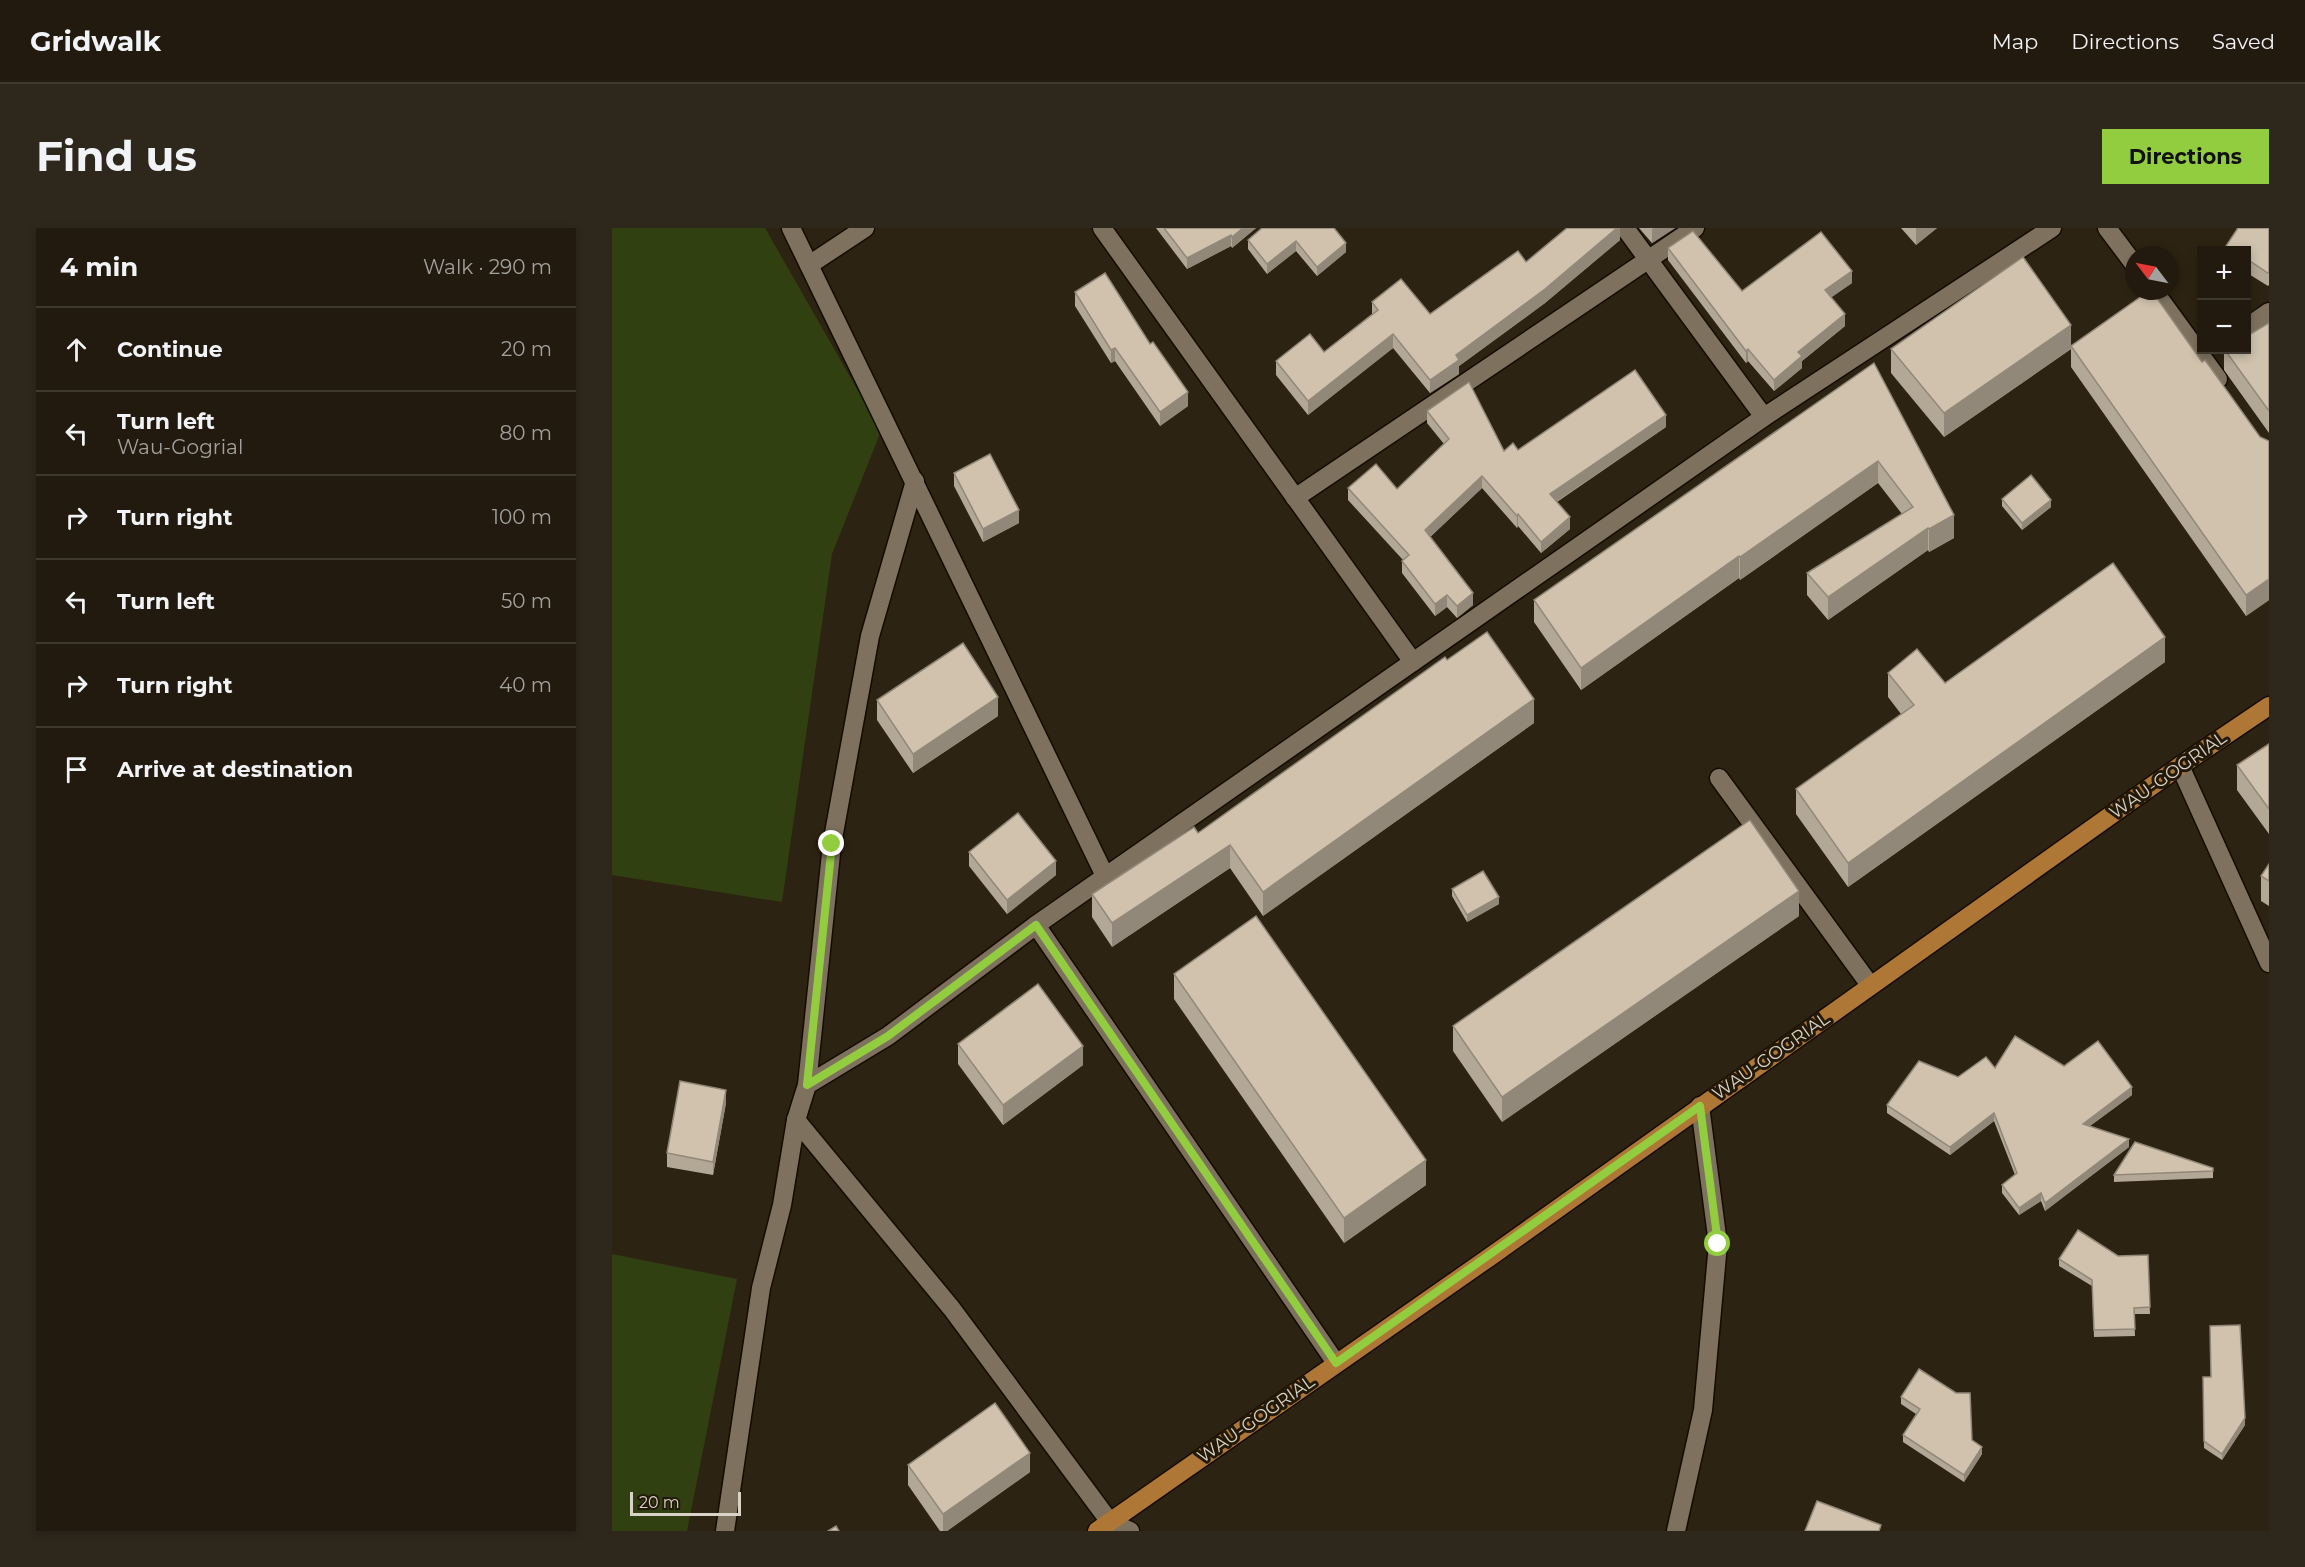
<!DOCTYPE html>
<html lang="en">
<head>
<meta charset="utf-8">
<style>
	body { margin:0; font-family:Montserrat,sans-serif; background:#2e271c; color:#f1f3f6 }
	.controls { position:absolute; right:18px; top:18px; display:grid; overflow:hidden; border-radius:0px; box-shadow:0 3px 9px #0003 }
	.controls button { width:54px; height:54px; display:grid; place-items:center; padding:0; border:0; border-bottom:2px solid #3f382e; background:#221a0e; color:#f1f3f6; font:30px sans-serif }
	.compass { position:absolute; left:1513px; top:18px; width:54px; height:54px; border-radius:50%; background:#221a0e; box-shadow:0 3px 9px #0003; rotate:302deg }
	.scale { position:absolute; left:18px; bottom:15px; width:111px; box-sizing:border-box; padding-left:6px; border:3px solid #d9d2c7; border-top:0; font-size:16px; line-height:21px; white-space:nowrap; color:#d9d2c7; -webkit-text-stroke:4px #231908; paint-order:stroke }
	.stop { position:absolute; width:18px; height:18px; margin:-14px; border:4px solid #92cd3f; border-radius:50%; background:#fff }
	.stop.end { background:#92cd3f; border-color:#fff; box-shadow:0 2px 6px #0008 }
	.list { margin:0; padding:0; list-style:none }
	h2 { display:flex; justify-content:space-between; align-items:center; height:78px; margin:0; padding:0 24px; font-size:26px }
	h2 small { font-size:20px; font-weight:400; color:#a2a19e }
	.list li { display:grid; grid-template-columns:39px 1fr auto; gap:18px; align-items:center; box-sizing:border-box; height:84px; padding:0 24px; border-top:2px solid #3f382e }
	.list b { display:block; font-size:22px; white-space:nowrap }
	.list p { margin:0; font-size:20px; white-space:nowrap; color:#a2a19e }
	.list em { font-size:20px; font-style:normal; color:#a2a19e }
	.icon { flex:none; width:33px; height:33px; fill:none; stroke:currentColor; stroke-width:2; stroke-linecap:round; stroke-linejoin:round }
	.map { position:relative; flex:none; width:1657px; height:1303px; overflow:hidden; border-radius:0px }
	header { display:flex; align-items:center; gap:36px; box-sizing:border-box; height:84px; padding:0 30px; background:#221a0e; border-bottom:2px solid #3f382e }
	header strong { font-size:28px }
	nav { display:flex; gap:33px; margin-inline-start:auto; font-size:21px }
	.intro { display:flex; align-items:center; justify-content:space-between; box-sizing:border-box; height:144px; padding:0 36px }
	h1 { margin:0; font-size:42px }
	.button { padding:15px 27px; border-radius:0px; background:#92cd3f; color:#111; font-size:21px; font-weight:700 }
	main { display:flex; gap:36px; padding:0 36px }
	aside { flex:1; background:#221a0e; border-radius:0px; box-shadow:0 3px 9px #0003 }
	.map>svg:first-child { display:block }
</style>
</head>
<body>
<header>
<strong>Gridwalk</strong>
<nav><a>Map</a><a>Directions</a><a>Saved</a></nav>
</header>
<div class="intro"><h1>Find us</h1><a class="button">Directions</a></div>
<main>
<aside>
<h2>4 min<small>Walk · 290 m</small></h2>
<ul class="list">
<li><svg class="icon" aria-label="ahead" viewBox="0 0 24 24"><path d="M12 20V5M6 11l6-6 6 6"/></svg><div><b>Continue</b></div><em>20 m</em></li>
<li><svg class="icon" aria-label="left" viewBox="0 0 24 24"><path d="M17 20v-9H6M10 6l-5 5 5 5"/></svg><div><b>Turn left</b><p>Wau-Gogrial</p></div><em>80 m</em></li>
<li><svg class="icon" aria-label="right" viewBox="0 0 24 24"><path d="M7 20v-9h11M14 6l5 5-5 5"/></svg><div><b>Turn right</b></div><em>100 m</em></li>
<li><svg class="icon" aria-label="left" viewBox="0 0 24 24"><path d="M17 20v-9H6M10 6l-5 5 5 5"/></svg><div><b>Turn left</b></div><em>50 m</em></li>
<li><svg class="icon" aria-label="right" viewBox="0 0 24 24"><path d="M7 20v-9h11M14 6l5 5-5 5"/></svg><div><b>Turn right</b></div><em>40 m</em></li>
<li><svg class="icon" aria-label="arrive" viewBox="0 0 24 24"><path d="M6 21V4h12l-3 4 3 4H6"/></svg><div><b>Arrive at destination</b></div></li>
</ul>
</aside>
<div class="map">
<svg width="1657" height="1303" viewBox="0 0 1657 1303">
	<rect width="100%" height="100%" fill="#2d2312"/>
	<g fill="#314011">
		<path d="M0 0H153L269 203 220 326 170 674 0 647Z"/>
		<path d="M0 1026 125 1051 75 1303H0Z"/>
	</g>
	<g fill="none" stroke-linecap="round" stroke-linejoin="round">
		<defs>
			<g id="minor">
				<path d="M179 0 494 650"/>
				<path d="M490 0 801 434"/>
				<path d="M1013 0 1152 189"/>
				<path d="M1495 0 1522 36"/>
				<path d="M197 37 253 0"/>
				<path d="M1542 63 1606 151"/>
				<path d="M1634 100 1657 84"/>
				<path d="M683 270 1083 0"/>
				<path d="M1568 538 1657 735"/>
				<path d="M1107 550 1258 757"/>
				<path d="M195 857 220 616 258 408 303 253"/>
				<path d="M184 892 340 1081 498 1294 518 1303"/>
				<path d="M724 1135 424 697 1152 189 1440 0"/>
				<path d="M113 1303 149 1060 170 977 184 892 195 857 276 808 424 697"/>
				<path d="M1064 1303 1091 1182 1106 1016 1088 878"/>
			</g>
			<path id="major" d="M485 1303 882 1026 1568 538 1657 478"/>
		</defs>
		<use href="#minor" stroke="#150c00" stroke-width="21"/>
		<use href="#major" stroke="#150c00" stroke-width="21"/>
		<use href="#minor" stroke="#7e725f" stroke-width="18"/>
		<use href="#major" stroke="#af7736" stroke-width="18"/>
	</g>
	<g fill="#b3a795">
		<path d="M544 0H644L620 20 619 18 575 41Z"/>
		<path d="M650 0 734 24 705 48 684 23 655 46 636 21V12Z"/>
		<path d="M1008 0V12L933 75 847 138V146L818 165 781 120 696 187 664 147V133L712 124 760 86V74L818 86 914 34Z"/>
		<path d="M1027 0H1063L1040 15Z"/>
		<path d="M1289 0H1325L1304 17Z"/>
		<path d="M1657 0V57L1656 58 1635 45V22H1614V18Z"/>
		<path d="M1056 20 1130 63 1240 55 1219 69 1233 98 1190 133V140L1162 163 1136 133 1134 135 1056 32Z"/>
		<path d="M463 64 576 178 548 198 503 133 499 135 463 78Z"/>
		<path d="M1657 95V205L1612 142V122H1635Z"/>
		<path d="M1459 118 1590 134 1648 209 1657 213V372L1634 388 1459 139V121L1332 209 1279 145V121Z"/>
		<path d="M1262 135 1342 310 1317 324 1316 322 1216 392 1195 367V345L1290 286 1266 255 1128 352 1127 350 969 462 922 394V372Z"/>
		<path d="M815 183 892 223 906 222 1054 199 945 274 958 301 929 325 906 298 905 300 870 260 818 309 861 377 845 390 835 379 823 388 790 345V333L791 332 736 272V260L785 261 832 216 815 195Z"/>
		<path d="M342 245 407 295 371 314 342 258Z"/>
		<path d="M1390 271 1439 279 1410 302 1390 278Z"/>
		<path d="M835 432 922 495 651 688 618 640 500 719 480 689V666L586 605Z"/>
		<path d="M1553 434 1236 659 1184 586V561L1289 486 1276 469V445L1333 455Z"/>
		<path d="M265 472 386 488 301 545 265 492Z"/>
		<path d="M1657 516V606L1625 562V537Z"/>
		<path d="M357 624 444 647 395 686 357 638Z"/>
		<path d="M1657 636V678L1649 673V648Z"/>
		<path d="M840 661 887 676 855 694 840 668Z"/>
		<path d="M1187 688 890 894 841 823V798Z"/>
		<path d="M562 746 814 957 732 1015 562 771Z"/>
		<path d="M346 816 471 837 391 897 346 836Z"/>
		<path d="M1383 840 1520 867 1478 898 1517 919 1433 983 1429 973 1407 987 1390 965V957L1403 947 1382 893 1338 927 1275 885V877L1346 849Z"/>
		<path d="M114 875 101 947 55 939V925Z"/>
		<path d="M1601 940V950L1502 954V947Z"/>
		<path d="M1536 1027 1538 1086H1522L1523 1108 1482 1109 1480 1058 1447 1038V1031Z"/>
		<path d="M1591 1149 1633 1197 1610 1232 1592 1220Z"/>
		<path d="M1289 1169 1360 1212 1370 1226 1352 1254 1291 1214V1207L1304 1186 1289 1176Z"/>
		<path d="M296 1237 418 1244 335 1303H328L296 1257Z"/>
	</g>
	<g fill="#928879">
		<path d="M631 0H644L620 20V9Z"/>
		<path d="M1005 0H1008V12L933 75 847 138V146L818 165V152L844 127Z"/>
		<path d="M1042 0H1063L1040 15V1Z"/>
		<path d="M1304 0H1325L1304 17Z"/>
		<path d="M619 7V18L575 41V30Z"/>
		<path d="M684 13V23L655 46V36Z"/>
		<path d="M734 15V24L705 48V39Z"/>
		<path d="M1240 43V55L1213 74V62Z"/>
		<path d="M1233 86V98L1190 133V140L1162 163V152L1186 124Z"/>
		<path d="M1459 97V121L1332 209V185Z"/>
		<path d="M781 106V120L696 187V173Z"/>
		<path d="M503 120V133L499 135V122Z"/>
		<path d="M1136 121V133L1134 135V123Z"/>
		<path d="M576 164V178L548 198V184Z"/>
		<path d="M1054 187V199L938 278V266Z"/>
		<path d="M1266 233V255L1128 352V329Z"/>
		<path d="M870 248V260L813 314V302Z"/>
		<path d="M1439 272V279L1410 302V295Z"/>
		<path d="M407 282V295L371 314V301Z"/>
		<path d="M906 286V298L905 300V288Z"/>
		<path d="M1342 287V310L1317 324V301Z"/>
		<path d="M958 289V301L929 325V314Z"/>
		<path d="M1316 300V322L1216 392V369Z"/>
		<path d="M1127 328V350L969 462V440Z"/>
		<path d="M1657 351V372L1634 388V367Z"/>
		<path d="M861 365V377L845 390V378Z"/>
		<path d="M835 367V379L823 388V376Z"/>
		<path d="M1553 409V434L1236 659V635Z"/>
		<path d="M386 469V488L301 545V526Z"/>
		<path d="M922 471V495L651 688V664Z"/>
		<path d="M618 617V640L500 719V695Z"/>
		<path d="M444 633V647L395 686V672Z"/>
		<path d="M1187 663V688L890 894V869Z"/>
		<path d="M887 669V676L855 694V687Z"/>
		<path d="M471 818V837L391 897V877Z"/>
		<path d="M1520 859V867L1471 903V896Z"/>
		<path d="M114 862V875L101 947V934Z"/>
		<path d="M1382 885V893L1338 927V919Z"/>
		<path d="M1517 911V919L1433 983V975Z"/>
		<path d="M814 932V957L732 1015V990Z"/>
		<path d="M1429 965V973L1407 987V980Z"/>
		<path d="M1633 1190V1197L1610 1232V1226Z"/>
		<path d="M1370 1219V1226L1352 1254V1247Z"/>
		<path d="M418 1225V1244L335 1303H331V1286Z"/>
	</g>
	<g fill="#d0c2ad" stroke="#928879" stroke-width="1.5">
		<path d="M552 0H631L620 9 619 7 575 30Z"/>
		<path d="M650 0H722L734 15 705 39 684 13 655 36 636 12Z"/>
		<path d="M955 0H1005L933 61 844 127 847 132 818 152 781 106 696 173 664 133 698 106 712 124 766 82 760 74 789 51 818 86 906 23 914 34Z"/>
		<path d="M1626 0H1657V44L1656 45 1635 31V22H1620L1614 18Z"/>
		<path d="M1081 3 1130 63 1209 4 1240 43 1213 62 1233 86 1186 124 1190 128 1162 152 1136 121 1134 123 1056 20Z"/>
		<path d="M1411 29 1459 97 1332 185 1279 121Z"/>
		<path d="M493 45 538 116 541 114 576 164 548 184 503 120 499 122 463 64Z"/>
		<path d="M1537 63H1540L1590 134 1593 132 1648 209 1657 213V351L1634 367 1459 118Z"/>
		<path d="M1657 95V183L1613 122H1635V108Z"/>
		<path d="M1262 135 1342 287 1317 301 1316 300 1216 369 1195 345 1301 279 1266 233 1128 329 1127 328 969 440 922 372Z"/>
		<path d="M1023 142 1054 187 938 266 958 289 929 314 906 286 905 288 870 248 813 302 861 365 845 378 835 367 823 376 790 333 797 327 736 260 764 236 785 261 837 211 815 183 857 154 892 223 901 215 906 222Z"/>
		<path d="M378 226 407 282 371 301 342 245Z"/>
		<path d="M1419 247 1439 272 1410 295 1390 271Z"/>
		<path d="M1501 335 1553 409 1236 635 1184 561 1302 477 1276 445 1305 421 1333 455Z"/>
		<path d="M875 404 922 471 651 664 618 617 500 695 480 666 582 599 586 605 833 429 835 432Z"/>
		<path d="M351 415 386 469 301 526 265 472Z"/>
		<path d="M1657 516V581L1625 537Z"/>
		<path d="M406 585 444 633 395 672 357 624Z"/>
		<path d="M1138 592 1187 663 890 869 841 798Z"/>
		<path d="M1657 636V653L1649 648Z"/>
		<path d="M871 643 887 669 855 687 840 661Z"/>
		<path d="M644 688 814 932 732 990 562 746Z"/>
		<path d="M426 756 471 818 391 877 346 816Z"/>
		<path d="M1403 808 1452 838 1486 813 1520 859 1471 896 1517 911 1433 975 1429 965 1407 980 1390 957 1405 945 1382 885 1338 919 1275 877 1307 833 1346 849 1374 829 1383 840Z"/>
		<path d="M68 853 114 862 101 934 55 925Z"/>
		<path d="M1523 914 1601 940V943L1502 947Z"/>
		<path d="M1466 1002 1506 1028 1536 1027 1538 1079 1522 1080 1523 1101 1482 1102 1480 1052 1447 1031Z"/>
		<path d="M1628 1097 1633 1190 1610 1226 1592 1213 1591 1149H1599L1598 1098Z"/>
		<path d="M1307 1141 1344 1165H1358L1360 1212 1370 1219 1352 1247 1291 1207 1308 1181 1289 1169Z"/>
		<path d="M383 1175 418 1225 331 1286 296 1237Z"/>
		<path d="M1205 1273 1269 1297 1267 1303H1193Z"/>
		<path d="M224 1298 227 1303H216Z"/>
	</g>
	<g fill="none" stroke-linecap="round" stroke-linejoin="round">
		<path stroke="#92cd3f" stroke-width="8" d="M220 616 195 857 276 808 424 697 724 1135 1088 878 1106 1016"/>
	</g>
	<g text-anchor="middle" stroke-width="6" stroke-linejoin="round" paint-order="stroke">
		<g font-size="18" fill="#d9d2c7" stroke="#231908">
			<text transform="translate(1556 547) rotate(-35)" y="6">WAU-GOGRIAL</text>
			<text transform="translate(1159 828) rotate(-35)" y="6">WAU-GOGRIAL</text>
			<text transform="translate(644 1191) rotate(-35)" y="6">WAU-GOGRIAL</text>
		</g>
	</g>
</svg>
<div class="controls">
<button>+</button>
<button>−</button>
</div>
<svg class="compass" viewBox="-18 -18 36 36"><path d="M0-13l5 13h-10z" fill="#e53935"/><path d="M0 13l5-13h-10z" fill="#a2a19e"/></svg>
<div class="scale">20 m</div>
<div class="stop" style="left:1106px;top:1016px"></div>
<div class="stop end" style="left:220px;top:616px"></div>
</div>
</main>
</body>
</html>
